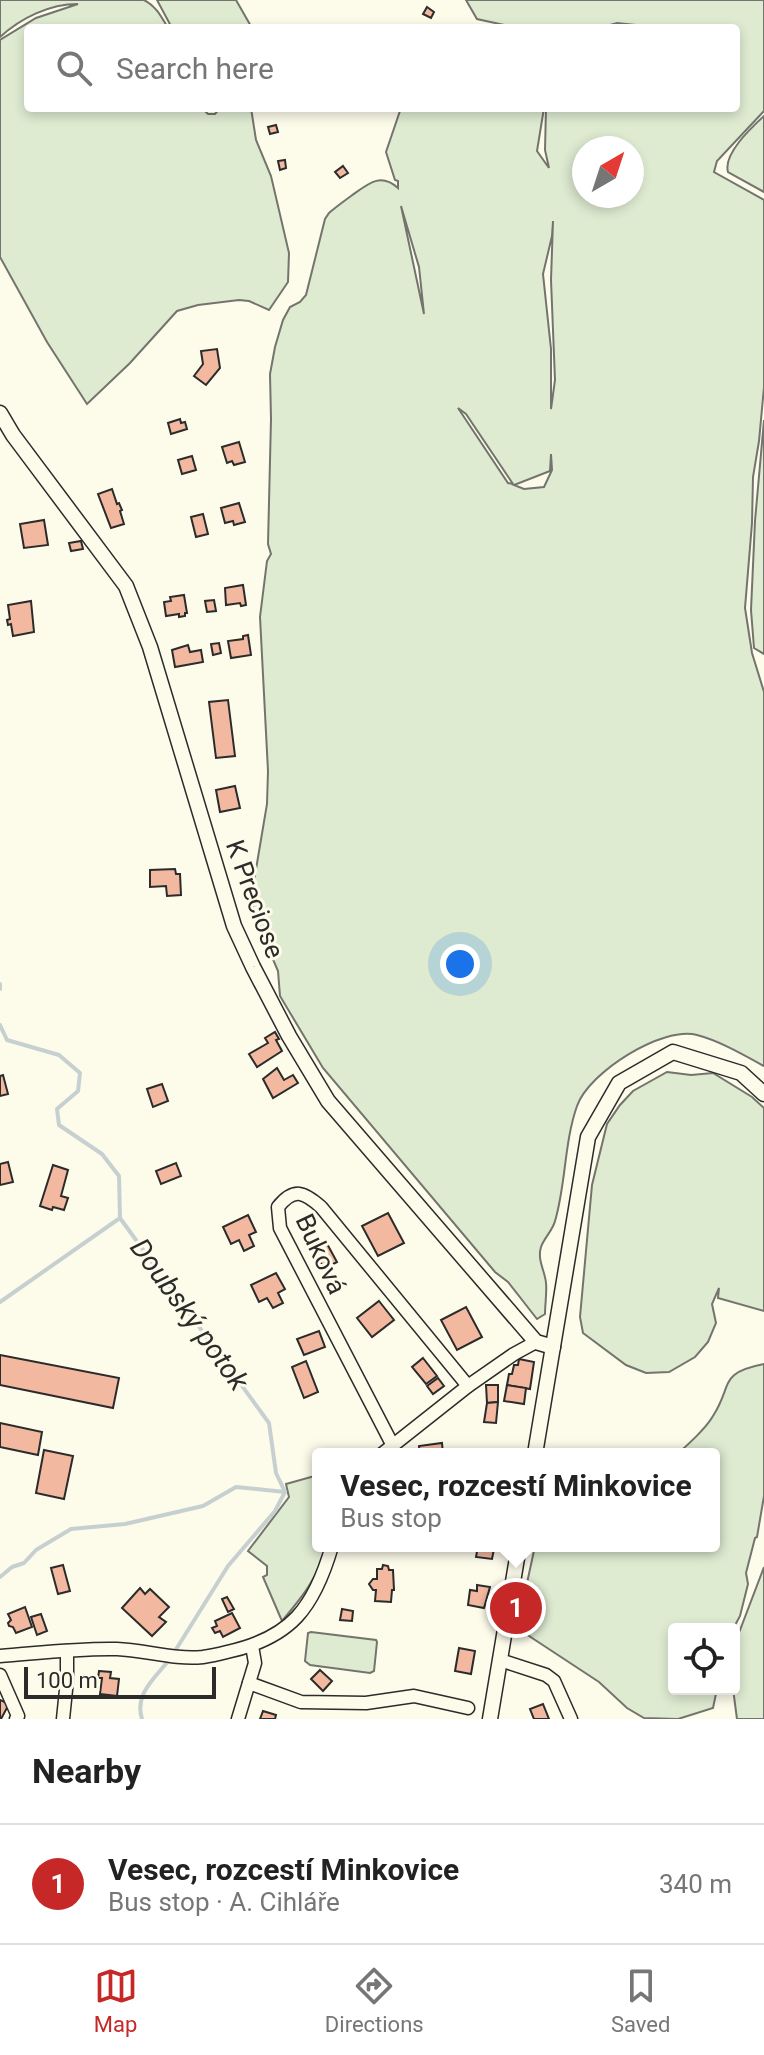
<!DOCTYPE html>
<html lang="en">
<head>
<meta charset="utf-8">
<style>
	body { margin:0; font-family:Roboto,sans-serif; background:#f2f2f2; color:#222 }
	.controls { position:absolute; right:24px; bottom:24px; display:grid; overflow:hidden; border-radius:8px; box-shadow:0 4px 12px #0003 }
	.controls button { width:72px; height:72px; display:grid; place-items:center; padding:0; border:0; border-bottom:2px solid #e0e0e0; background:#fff; color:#222; font:40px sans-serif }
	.compass { position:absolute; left:572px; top:136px; width:72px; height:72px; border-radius:50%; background:#fff; box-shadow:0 4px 12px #0003; rotate:39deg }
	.scale { position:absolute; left:24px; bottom:20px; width:192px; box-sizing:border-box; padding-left:8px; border:4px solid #2b2b2b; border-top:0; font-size:22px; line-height:28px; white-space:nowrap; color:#2b2b2b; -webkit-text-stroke:6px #fdfbea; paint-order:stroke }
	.you { position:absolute; left:460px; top:964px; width:28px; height:28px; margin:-20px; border:6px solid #fff; border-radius:50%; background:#1a73e8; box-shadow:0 0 0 12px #1a73e833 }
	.badge { display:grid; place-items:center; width:52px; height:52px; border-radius:50%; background:#c62828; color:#fff; font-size:26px; font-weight:700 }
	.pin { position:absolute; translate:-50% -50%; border:4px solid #fff; box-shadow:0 2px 8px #0006 }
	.popup { position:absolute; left:312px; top:1448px; width:408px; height:104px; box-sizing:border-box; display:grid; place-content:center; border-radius:8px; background:#fff; filter:drop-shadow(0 2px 6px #0005); font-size:26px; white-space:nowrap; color:#767676 }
	.popup b { font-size:30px; color:#222 }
	.popup::after { content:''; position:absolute; left:50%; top:100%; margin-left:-16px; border:16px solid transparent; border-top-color:#fff }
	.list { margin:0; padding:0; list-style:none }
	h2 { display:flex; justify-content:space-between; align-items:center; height:104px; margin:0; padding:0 32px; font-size:34px }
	h2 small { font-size:26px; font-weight:400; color:#767676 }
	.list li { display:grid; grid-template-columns:52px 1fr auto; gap:24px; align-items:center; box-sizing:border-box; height:120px; padding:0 32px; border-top:2px solid #e0e0e0 }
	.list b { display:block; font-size:30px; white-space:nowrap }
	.list p { margin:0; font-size:26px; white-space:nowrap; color:#767676 }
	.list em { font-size:26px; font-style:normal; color:#767676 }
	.icon { flex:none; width:44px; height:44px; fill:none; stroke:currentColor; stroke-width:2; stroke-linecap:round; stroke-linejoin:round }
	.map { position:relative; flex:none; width:764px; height:1719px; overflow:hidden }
	.search { position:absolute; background:#fff; box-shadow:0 4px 12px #0003; left:24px; right:24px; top:24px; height:88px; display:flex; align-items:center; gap:20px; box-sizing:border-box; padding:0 28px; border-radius:8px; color:#767676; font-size:30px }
	.sheet { height:224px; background:#fff }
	nav { display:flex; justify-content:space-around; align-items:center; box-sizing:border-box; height:112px; border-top:2px solid #e0e0e0; background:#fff; font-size:22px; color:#767676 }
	nav a { display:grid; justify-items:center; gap:4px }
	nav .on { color:#c62828 }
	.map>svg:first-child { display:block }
</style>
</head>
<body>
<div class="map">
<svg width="764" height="1719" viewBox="0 0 764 1719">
	<rect width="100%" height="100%" fill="#fdfbea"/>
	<g fill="#deebd1" stroke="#74746e" stroke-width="2" fill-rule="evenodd">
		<path d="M0 0H144C156 6 161 16 168 28H28V108H202L208 114H215L220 108H251L256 140 271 176 289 253 288 282 269 310 249 301 239 300 198 305 177 311 130 363 87 404 47 342 0 257V40L36 18 78 4C49 4 21 18 0 37Z"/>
		<path d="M157 0H236L252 28H172Z"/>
		<path d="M466 0H764V111L717 161 714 172 764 200V387L759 441 753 477 752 523 745 608 752 653 764 692V1066C744 1055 720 1041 697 1035 662 1026 589 1072 577 1106 564 1143 566 1184 555 1221 553 1230 544 1238 541 1247 537 1260 545 1271 546 1283 547 1293 545 1304 545 1314L537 1319 508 1282 495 1272 323 1068 280 996 278 971 254 915 252 893 267 804 268 771 260 617 267 561 271 554 268 544 271 419 270 374 275 347 283 320 290 307 300 302 306 295 325 219 329 213C336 207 343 202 351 196 368 184 380 172 398 188V181L395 180 386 152 401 108H544L537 151 549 168 545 150 546 108H736V28H614L655 27 617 23 599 28H518L477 19ZM584 148H632V196H584ZM401 206 419 267 424 314ZM553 221 551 280 555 380 551 409V349L543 274 552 236ZM458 408 466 414 513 484 508 483ZM551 454 552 470 544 487 524 489 514 485 550 471Z"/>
		<path d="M764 116V192L728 172C723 154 751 128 764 116Z"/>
		<path d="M764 420V654L754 648 751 610 755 521Z"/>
		<path d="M667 1072 691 1075 713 1073 752 1097 764 1108V1311L718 1298 719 1288 712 1304 716 1323 708 1342 695 1357 669 1372 646 1373 626 1365 583 1333 580 1317 592 1185 607 1124 620 1105 633 1091Z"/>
		<path d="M764 1364V1496L757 1537 755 1538 746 1573 748 1584 740 1616 733 1629H674V1689H717L713 1708 678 1719 644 1718 627 1708 599 1682 523 1632 522 1606 535 1546H714V1454H677C688 1445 706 1428 713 1416 733 1385 718 1373 764 1364Z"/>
		<path d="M318 1475V1546H326C318 1578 303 1596 282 1621L263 1577 267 1575V1566L248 1551 289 1497 286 1484Z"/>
		<path d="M764 1567V1719H737L733 1689 734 1646Z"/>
		<path d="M311 1632 376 1640 377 1642 374 1671 370 1673 310 1665 305 1661 308 1633Z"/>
	</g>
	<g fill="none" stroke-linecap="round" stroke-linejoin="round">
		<g stroke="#c7d0d0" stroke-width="4">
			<path d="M0 984V989"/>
			<path d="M0 1025 7 1040 59 1055 80 1073 78 1091 57 1109 59 1125 102 1154 119 1176 120 1218 269 1423 276 1473 285 1492 275 1511 228 1566 175 1651"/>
			<path d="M0 1302 120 1218"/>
			<path d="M0 1577 12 1567 24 1563 36 1550 71 1529 125 1524 203 1506 236 1487 285 1492"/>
			<path d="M142 1719C134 1694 155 1678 169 1660"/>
		</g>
	</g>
	<g fill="#f2b8a0" stroke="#2b2b2b" stroke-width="2">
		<path d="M427 7 434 12 431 18 423 14Z"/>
		<path d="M276 125 278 132 270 134 268 127Z"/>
		<path d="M285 160 286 168 280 170 278 161Z"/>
		<path d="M343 166 348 173 340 178 335 172Z"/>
		<path d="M217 349 220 368 206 385 194 376 203 364 201 351Z"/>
		<path d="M180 419 181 423 185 422 187 429 171 434 168 423Z"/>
		<path d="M239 442 245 462 234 465 232 461 227 463 222 447Z"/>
		<path d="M192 456 196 470 182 474 178 460Z"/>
		<path d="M112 489 117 504 119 503 122 510 120 511 124 524 111 528 98 494Z"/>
		<path d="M239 503 245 522 234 525 233 521 225 523 221 508Z"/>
		<path d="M203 514 208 534 196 537 191 517Z"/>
		<path d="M44 520 48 545 24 548 20 524Z"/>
		<path d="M81 541 83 549 71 551 69 543Z"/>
		<path d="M243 585 246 605 241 606 240 603 226 605 225 588Z"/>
		<path d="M184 595 187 613H185V616L179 617V614L166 616 164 602 171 601 170 597Z"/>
		<path d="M214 600 216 611 207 612 205 601Z"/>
		<path d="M31 601 34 632 13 636 11 624 8 625 7 620 10 619 8 605Z"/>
		<path d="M248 635 251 655 231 658 228 641 243 639V636Z"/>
		<path d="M219 643 221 653 213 655 211 644Z"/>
		<path d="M188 645 190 652 201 650 203 662 175 667 172 650Z"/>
		<path d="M228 700 235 756 216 758 209 702Z"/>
		<path d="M235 786 240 808 220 812 216 790Z"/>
		<path d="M175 869 176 874H180L181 895 167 896 166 886 150 887V870Z"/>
		<path d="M275 1032 279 1039 276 1040 282 1051 257 1067 249 1054 268 1043 265 1038Z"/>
		<path d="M277 1068 284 1080 293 1075 298 1083 273 1098 263 1079Z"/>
		<path d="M3 1075 8 1094 0 1096V1076Z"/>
		<path d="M162 1084 168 1101 153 1107 147 1089Z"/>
		<path d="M8 1162 13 1182 0 1185V1164Z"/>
		<path d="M176 1163 181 1176 161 1184 156 1171Z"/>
		<path d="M53 1165 68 1170 61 1196 68 1198 64 1210 53 1207 52 1210 40 1206Z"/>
		<path d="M388 1213 404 1243 378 1256 362 1226Z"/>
		<path d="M248 1215 256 1232 249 1235 254 1246 244 1251 239 1240 231 1244 223 1227Z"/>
		<path d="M325 1240 337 1262 324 1269 312 1247Z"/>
		<path d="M276 1273 285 1289 278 1293 283 1303 273 1308 267 1298 259 1302 251 1285Z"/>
		<path d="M379 1301 394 1320 372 1337 357 1318Z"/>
		<path d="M466 1307 482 1337 457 1350 441 1320Z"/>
		<path d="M319 1331 325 1347 304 1355 297 1339Z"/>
		<path d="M0 1355 119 1378 113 1408 0 1385Z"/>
		<path d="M423 1358 437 1376 426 1384 412 1367Z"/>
		<path d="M519 1359 534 1362 530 1389 507 1385 509 1374H512L514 1365H518Z"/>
		<path d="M306 1361 318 1392 304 1398 292 1367Z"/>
		<path d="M438 1378 444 1386 433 1394 427 1386Z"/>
		<path d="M486 1385H498V1402L487 1403Z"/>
		<path d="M507 1385 526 1388 524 1404 504 1401Z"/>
		<path d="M498 1402 496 1423 484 1422 487 1403Z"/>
		<path d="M0 1423 42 1432 38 1455 0 1447Z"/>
		<path d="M442 1443 443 1454H420L419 1446Z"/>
		<path d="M44 1450 73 1456 64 1499 36 1493Z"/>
		<path d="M478 1546H497L496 1550 494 1549 492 1559 476 1557Z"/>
		<path d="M63 1565 70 1591 58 1594 51 1568Z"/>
		<path d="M383 1565 388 1566 389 1570H393L394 1590H392L391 1602 375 1601 376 1590H373L369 1584 373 1579H377V1569H382Z"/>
		<path d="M477 1585 490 1587 484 1608 468 1605 470 1590 477 1591Z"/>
		<path d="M140 1588 145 1594 150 1589 169 1607 159 1617 166 1622 152 1636 122 1608Z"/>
		<path d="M227 1597 234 1609 228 1612 222 1599Z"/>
		<path d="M25 1607 32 1627 16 1633 13 1627 9 1626 8 1623 11 1620 8 1614Z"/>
		<path d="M342 1609 353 1611 352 1621 340 1620Z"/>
		<path d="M232 1613 240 1628 223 1637 220 1631 215 1633 212 1628 217 1626 215 1621Z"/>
		<path d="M41 1614 47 1631 37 1635 31 1617Z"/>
		<path d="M459 1648 475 1651 471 1674 455 1671Z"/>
		<path d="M320 1670 332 1681 323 1691 311 1679Z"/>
		<path d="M99 1671 111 1672 110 1678 119 1679 117 1696 100 1694 102 1678H98Z"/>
		<path d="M0 1700 9 1704 1 1719H0Z"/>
		<path d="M543 1704 549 1719H534L530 1709Z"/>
		<path d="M263 1711 276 1715 275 1719H260Z"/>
	</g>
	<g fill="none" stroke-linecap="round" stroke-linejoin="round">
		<defs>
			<g id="minor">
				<path d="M392 1444 280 1228 278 1207C294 1187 304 1192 321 1207L468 1386"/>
				<path d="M382 1454 468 1386 514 1354 536 1342"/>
				<path d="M0 1656C39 1653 78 1648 117 1649 145 1650 174 1660 203 1657 210 1656 219 1654 227 1652 291 1638 314 1608 332 1546"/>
				<path d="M500 1660 546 1675 554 1681 571 1719"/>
				<path d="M0 1675 18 1716 16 1719"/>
				<path d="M249 1683 301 1702 366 1703 414 1696 468 1708"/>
				<path d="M63 1719 67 1680V1651"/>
				<path d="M238 1719 255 1663 252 1646"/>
			</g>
			<g id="tertiary">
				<path d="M0 413 13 435 126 586 150 647 234 926 253 967 289 1036 328 1101 536 1342 553 1347"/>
				<path d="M535 1454 588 1137 619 1083 673 1052 741 1073 764 1094"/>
				<path d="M490 1719 519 1546"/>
			</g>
		</defs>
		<use href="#minor" stroke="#2b2b2b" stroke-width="15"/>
		<use href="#tertiary" stroke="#2b2b2b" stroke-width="17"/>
		<use href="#minor" stroke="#fdfbea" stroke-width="12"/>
		<use href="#tertiary" stroke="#fdfbea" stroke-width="14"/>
	</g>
	<g text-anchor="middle" stroke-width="6" stroke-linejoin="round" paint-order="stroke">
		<g font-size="26" fill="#2b2b2b" stroke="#fdfbea">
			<text transform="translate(255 899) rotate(70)" y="9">K Preciose</text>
			<text transform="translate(321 1254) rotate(65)" y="9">Buková</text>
		</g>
		<g font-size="28" font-style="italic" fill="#2b2b2b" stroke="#fdfbea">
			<text transform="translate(190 1314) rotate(54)" y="10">Doubský potok</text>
		</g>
	</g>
</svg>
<div class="controls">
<button><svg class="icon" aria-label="locate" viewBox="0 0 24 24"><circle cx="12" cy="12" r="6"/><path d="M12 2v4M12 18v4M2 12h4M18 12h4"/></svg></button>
</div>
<svg class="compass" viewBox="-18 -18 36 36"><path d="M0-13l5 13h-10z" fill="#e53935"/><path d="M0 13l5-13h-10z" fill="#767676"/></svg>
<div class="scale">100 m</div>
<div class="you"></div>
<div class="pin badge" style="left:516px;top:1608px">1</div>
<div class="popup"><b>Vesec, rozcestí Minkovice</b>Bus stop</div>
<div class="search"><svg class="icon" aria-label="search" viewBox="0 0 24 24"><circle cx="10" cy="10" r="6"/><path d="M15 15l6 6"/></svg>Search here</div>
</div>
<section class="sheet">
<h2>Nearby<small></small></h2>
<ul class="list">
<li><span class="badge">1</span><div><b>Vesec, rozcestí Minkovice</b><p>Bus stop · A. Cihláře</p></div><em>340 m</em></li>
</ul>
</section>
<nav>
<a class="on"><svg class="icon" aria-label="map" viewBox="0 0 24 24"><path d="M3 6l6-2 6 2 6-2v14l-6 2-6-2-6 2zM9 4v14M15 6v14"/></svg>Map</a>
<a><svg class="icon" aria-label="directions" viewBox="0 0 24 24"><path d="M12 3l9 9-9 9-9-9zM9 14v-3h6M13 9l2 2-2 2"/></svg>Directions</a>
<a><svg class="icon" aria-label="saved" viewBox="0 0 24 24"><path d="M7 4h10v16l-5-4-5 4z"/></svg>Saved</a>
</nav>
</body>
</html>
